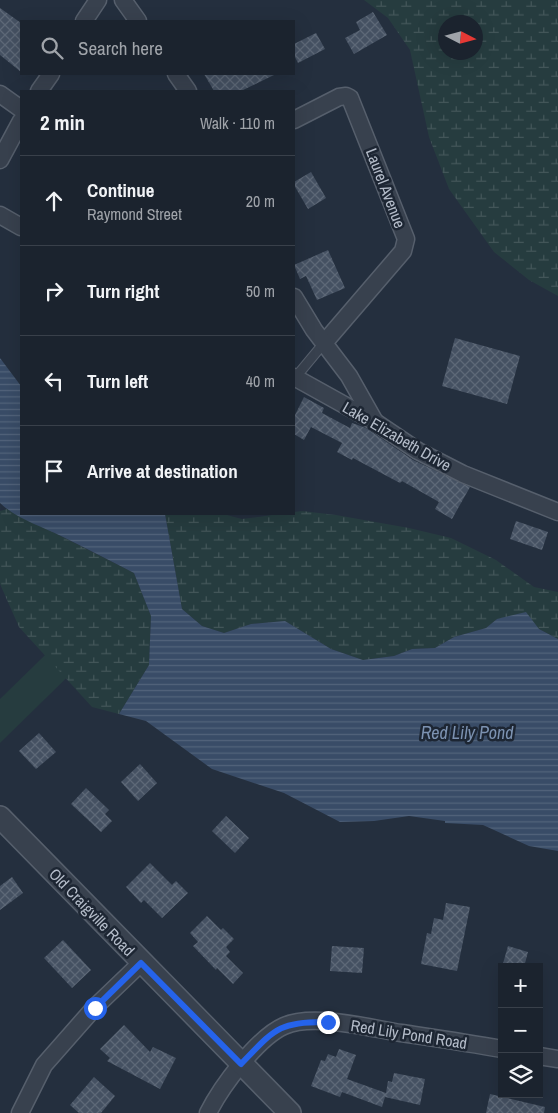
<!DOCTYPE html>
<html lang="en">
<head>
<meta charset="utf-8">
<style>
	body { margin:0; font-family:"Archivo Narrow",sans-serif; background:#242b36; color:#f1f3f6 }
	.controls { position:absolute; right:15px; bottom:15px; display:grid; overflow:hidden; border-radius:0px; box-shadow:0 5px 20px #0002 }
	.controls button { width:45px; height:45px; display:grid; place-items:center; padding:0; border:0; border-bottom:1px solid #39404a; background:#1b232e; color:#f1f3f6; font:25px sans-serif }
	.compass { position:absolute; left:438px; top:15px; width:45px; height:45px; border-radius:50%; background:#1b232e; box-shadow:0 5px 20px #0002; rotate:96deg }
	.stop { position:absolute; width:15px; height:15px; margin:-11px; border:4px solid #2563eb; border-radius:50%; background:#fff }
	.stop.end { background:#2563eb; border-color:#fff; box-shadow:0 1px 5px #0008 }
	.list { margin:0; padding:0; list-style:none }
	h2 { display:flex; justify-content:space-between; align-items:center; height:65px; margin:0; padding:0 20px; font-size:21px }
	h2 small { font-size:16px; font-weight:400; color:#a0a4aa }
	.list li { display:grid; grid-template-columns:32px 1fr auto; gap:15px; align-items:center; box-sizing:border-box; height:90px; padding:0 20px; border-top:1px solid #39404a }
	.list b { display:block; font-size:19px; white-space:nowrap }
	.list p { margin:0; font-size:16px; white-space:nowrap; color:#a0a4aa }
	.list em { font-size:16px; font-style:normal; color:#a0a4aa }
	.icon { flex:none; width:28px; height:28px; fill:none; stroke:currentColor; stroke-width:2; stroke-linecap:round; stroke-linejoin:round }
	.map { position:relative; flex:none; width:558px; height:1113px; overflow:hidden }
	.search { position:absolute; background:#1b232e; box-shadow:0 5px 20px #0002; left:20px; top:20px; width:275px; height:55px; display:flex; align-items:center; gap:12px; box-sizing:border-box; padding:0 18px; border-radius:0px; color:#a0a4aa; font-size:19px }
	.panel { position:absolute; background:#1b232e; box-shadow:0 5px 20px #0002; left:20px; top:90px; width:275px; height:425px; border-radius:0px }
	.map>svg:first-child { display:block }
</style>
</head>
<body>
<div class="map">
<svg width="558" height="1113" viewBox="0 0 558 1113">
	<defs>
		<pattern id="wetland-marsh" width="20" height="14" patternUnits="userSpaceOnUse" patternTransform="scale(1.25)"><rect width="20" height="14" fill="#263c3f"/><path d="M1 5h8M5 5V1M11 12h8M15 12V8" fill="none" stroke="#435659"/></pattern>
		<pattern id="water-rules" width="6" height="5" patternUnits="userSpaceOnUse" patternTransform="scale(1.25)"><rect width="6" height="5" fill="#394c67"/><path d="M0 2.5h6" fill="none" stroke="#53647b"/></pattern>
		<pattern id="building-cross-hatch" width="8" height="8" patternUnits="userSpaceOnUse" patternTransform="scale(1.25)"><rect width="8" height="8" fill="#455162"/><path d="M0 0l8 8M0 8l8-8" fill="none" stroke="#5d6877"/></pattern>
	</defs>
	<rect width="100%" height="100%" fill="#242f3e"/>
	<path fill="#263c3f" d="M122 580 140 606 0 743V699Z"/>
	<g fill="url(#wetland-marsh)" fill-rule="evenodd">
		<path d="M364 0H558V296L529 280 494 252 449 189 429 137 410 50 388 18ZM476 22V52H446V22Z"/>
		<path d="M7 509 134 573 151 616 149 665 119 714 92 707 19 627 0 584V511Z"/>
		<path d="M302 511 336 515 409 528 451 538 496 560 534 587 558 592V639L539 629 497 619 486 628 454 637 435 648 412 649 394 656 363 660 331 649 285 621 251 624 224 633 202 626 182 609 165 514H223L242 519 280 514H294V512Z"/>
	</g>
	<path fill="url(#water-rules)" d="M0 358 21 386V514H165L182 609 202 626 224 633 251 624 285 621 331 649 363 660 394 656 412 649 435 648 454 637 486 628 497 619 526 612 539 629 558 639V851L529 846 483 825 445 823V821L409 816 374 821 340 822 284 793 212 769 146 721 119 714 149 665 151 616 134 573C110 561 86 548 61 536 41 526 17 519 0 503Z"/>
	<g fill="url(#building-cross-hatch)">
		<path d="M0 8 21 23V72L0 55Z"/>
		<path d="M373 12 387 35 354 54 345 38 360 30 356 22Z"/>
		<path d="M316 33 325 49 298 63 294 55V44Z"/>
		<path d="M204 74H276L241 91H214Z"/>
		<path d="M311 172 326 198 308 209 294 185V182Z"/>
		<path d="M328 250 345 288 317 300 306 276 300 279 294 265Z"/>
		<path d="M455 338 520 356 507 404 442 386Z"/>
		<path d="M304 397 324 408 322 413 350 428 352 423 366 428 413 460 470 487 452 519 435 509 439 502 402 481 400 483 353 458 352 460 337 452 342 443 311 427 304 440 294 434V417Z"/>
		<path d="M516 521 548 532 542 550 510 539Z"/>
		<path d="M39 733 56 752 36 769 19 751Z"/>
		<path d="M140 764 157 783 138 801 121 782Z"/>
		<path d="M86 788 109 810 105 814 112 821 101 832 71 804Z"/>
		<path d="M226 816 249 838 235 853 212 831Z"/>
		<path d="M150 863 172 885 176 881 188 893 162 918 144 900 141 903 126 887Z"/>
		<path d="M12 877 23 893 0 910V886Z"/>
		<path d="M446 903 470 907 457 971 421 964 427 933 431 934 434 918 443 920Z"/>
		<path d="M207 916 221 930 223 928 234 939 226 947 230 952 226 956 243 973 233 984 217 968 216 970 193 946 198 942 190 933Z"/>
		<path d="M63 940 91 970 72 988 44 958Z"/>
		<path d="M332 946 364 948 362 973 330 971Z"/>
		<path d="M508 946 528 952 524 967H502Z"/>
		<path d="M124 1025 150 1052 153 1047 176 1058 160 1089 107 1061 110 1058 100 1049Z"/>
		<path d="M339 1049 356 1055 347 1079 386 1093 388 1081 392 1082 394 1073 425 1079 420 1105 385 1097 382 1107 342 1092 340 1097 311 1086 321 1060 325 1061 328 1054 336 1057Z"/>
		<path d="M94 1077 115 1096 101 1113H79L70 1105Z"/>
		<path d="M490 1094 545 1107 544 1113H486Z"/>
	</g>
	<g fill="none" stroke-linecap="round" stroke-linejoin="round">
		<defs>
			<path id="service" d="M295 378 324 343"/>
			<g id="minor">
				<path d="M123 0 138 21"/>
				<path d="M84 21 98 0"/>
				<path d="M176 74 188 91"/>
				<path d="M39 91 51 74"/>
				<path d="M0 94 21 109"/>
				<path d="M294 120 339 97 346 96 350 98 406 239 403 251 324 343"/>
				<path d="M0 160 21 121"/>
				<path d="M0 215 21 227"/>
				<path d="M294 297 314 330 349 376 375 422"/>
				<path d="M294 377 375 422 418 451 463 474 558 512"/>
				<path d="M539 1056 558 1059"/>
				<path d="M20 1113 44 1065 95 1007 141 963"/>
				<path d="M208 1113C221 1087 257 1038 284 1026 314 1013 369 1028 401 1033 434 1038 468 1043 502 1049"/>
			</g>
			<path id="tertiary" d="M0 817 290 1113"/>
		</defs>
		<use href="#service" stroke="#565f6c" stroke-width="11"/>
		<use href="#minor" stroke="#565f6c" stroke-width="19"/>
		<use href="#tertiary" stroke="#565f6c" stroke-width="24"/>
		<use href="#service" stroke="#38414e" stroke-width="9"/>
		<use href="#minor" stroke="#38414e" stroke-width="16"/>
		<use href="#tertiary" stroke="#38414e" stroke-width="21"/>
	</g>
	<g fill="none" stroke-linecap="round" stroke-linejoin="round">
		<path stroke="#2563eb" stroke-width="6" d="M95 1008 141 963 241 1064C274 1030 278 1021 328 1022"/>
	</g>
	<g text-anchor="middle" stroke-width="5" stroke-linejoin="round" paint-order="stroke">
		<g font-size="16" fill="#b4bcc9" stroke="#1d2633">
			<text transform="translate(386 188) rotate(69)" y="6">Laurel Avenue</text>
			<text transform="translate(397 436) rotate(30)" y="6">Lake Elizabeth Drive</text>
			<text transform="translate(92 912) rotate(46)" y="6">Old Craigville Road</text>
			<text transform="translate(409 1034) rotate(9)" y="6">Red Lily Pond Road</text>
		</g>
		<g font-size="18" font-style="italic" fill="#7c92b1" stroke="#1d2633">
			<text x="467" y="739">Red Lily Pond</text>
		</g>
	</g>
</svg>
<div class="controls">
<button>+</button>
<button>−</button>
<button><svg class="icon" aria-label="layers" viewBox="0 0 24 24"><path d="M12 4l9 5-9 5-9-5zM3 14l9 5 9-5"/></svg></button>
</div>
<svg class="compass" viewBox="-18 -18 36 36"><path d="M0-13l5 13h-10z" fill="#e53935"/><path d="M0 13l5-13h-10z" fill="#a0a4aa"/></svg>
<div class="stop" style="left:95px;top:1008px"></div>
<div class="stop end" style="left:328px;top:1022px"></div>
<div class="search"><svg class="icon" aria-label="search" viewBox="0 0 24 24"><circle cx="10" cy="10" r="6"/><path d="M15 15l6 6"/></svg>Search here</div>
<section class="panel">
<h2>2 min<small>Walk · 110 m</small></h2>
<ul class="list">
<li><svg class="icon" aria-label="ahead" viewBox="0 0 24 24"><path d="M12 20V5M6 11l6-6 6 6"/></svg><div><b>Continue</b><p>Raymond Street</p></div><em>20 m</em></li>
<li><svg class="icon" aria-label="right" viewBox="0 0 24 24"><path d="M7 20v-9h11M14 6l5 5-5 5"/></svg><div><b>Turn right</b></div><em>50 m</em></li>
<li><svg class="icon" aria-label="left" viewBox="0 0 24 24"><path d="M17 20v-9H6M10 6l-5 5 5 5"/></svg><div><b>Turn left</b></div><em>40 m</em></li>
<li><svg class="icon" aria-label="arrive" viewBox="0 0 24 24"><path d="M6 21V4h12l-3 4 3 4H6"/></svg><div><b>Arrive at destination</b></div></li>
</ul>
</section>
</div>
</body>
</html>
